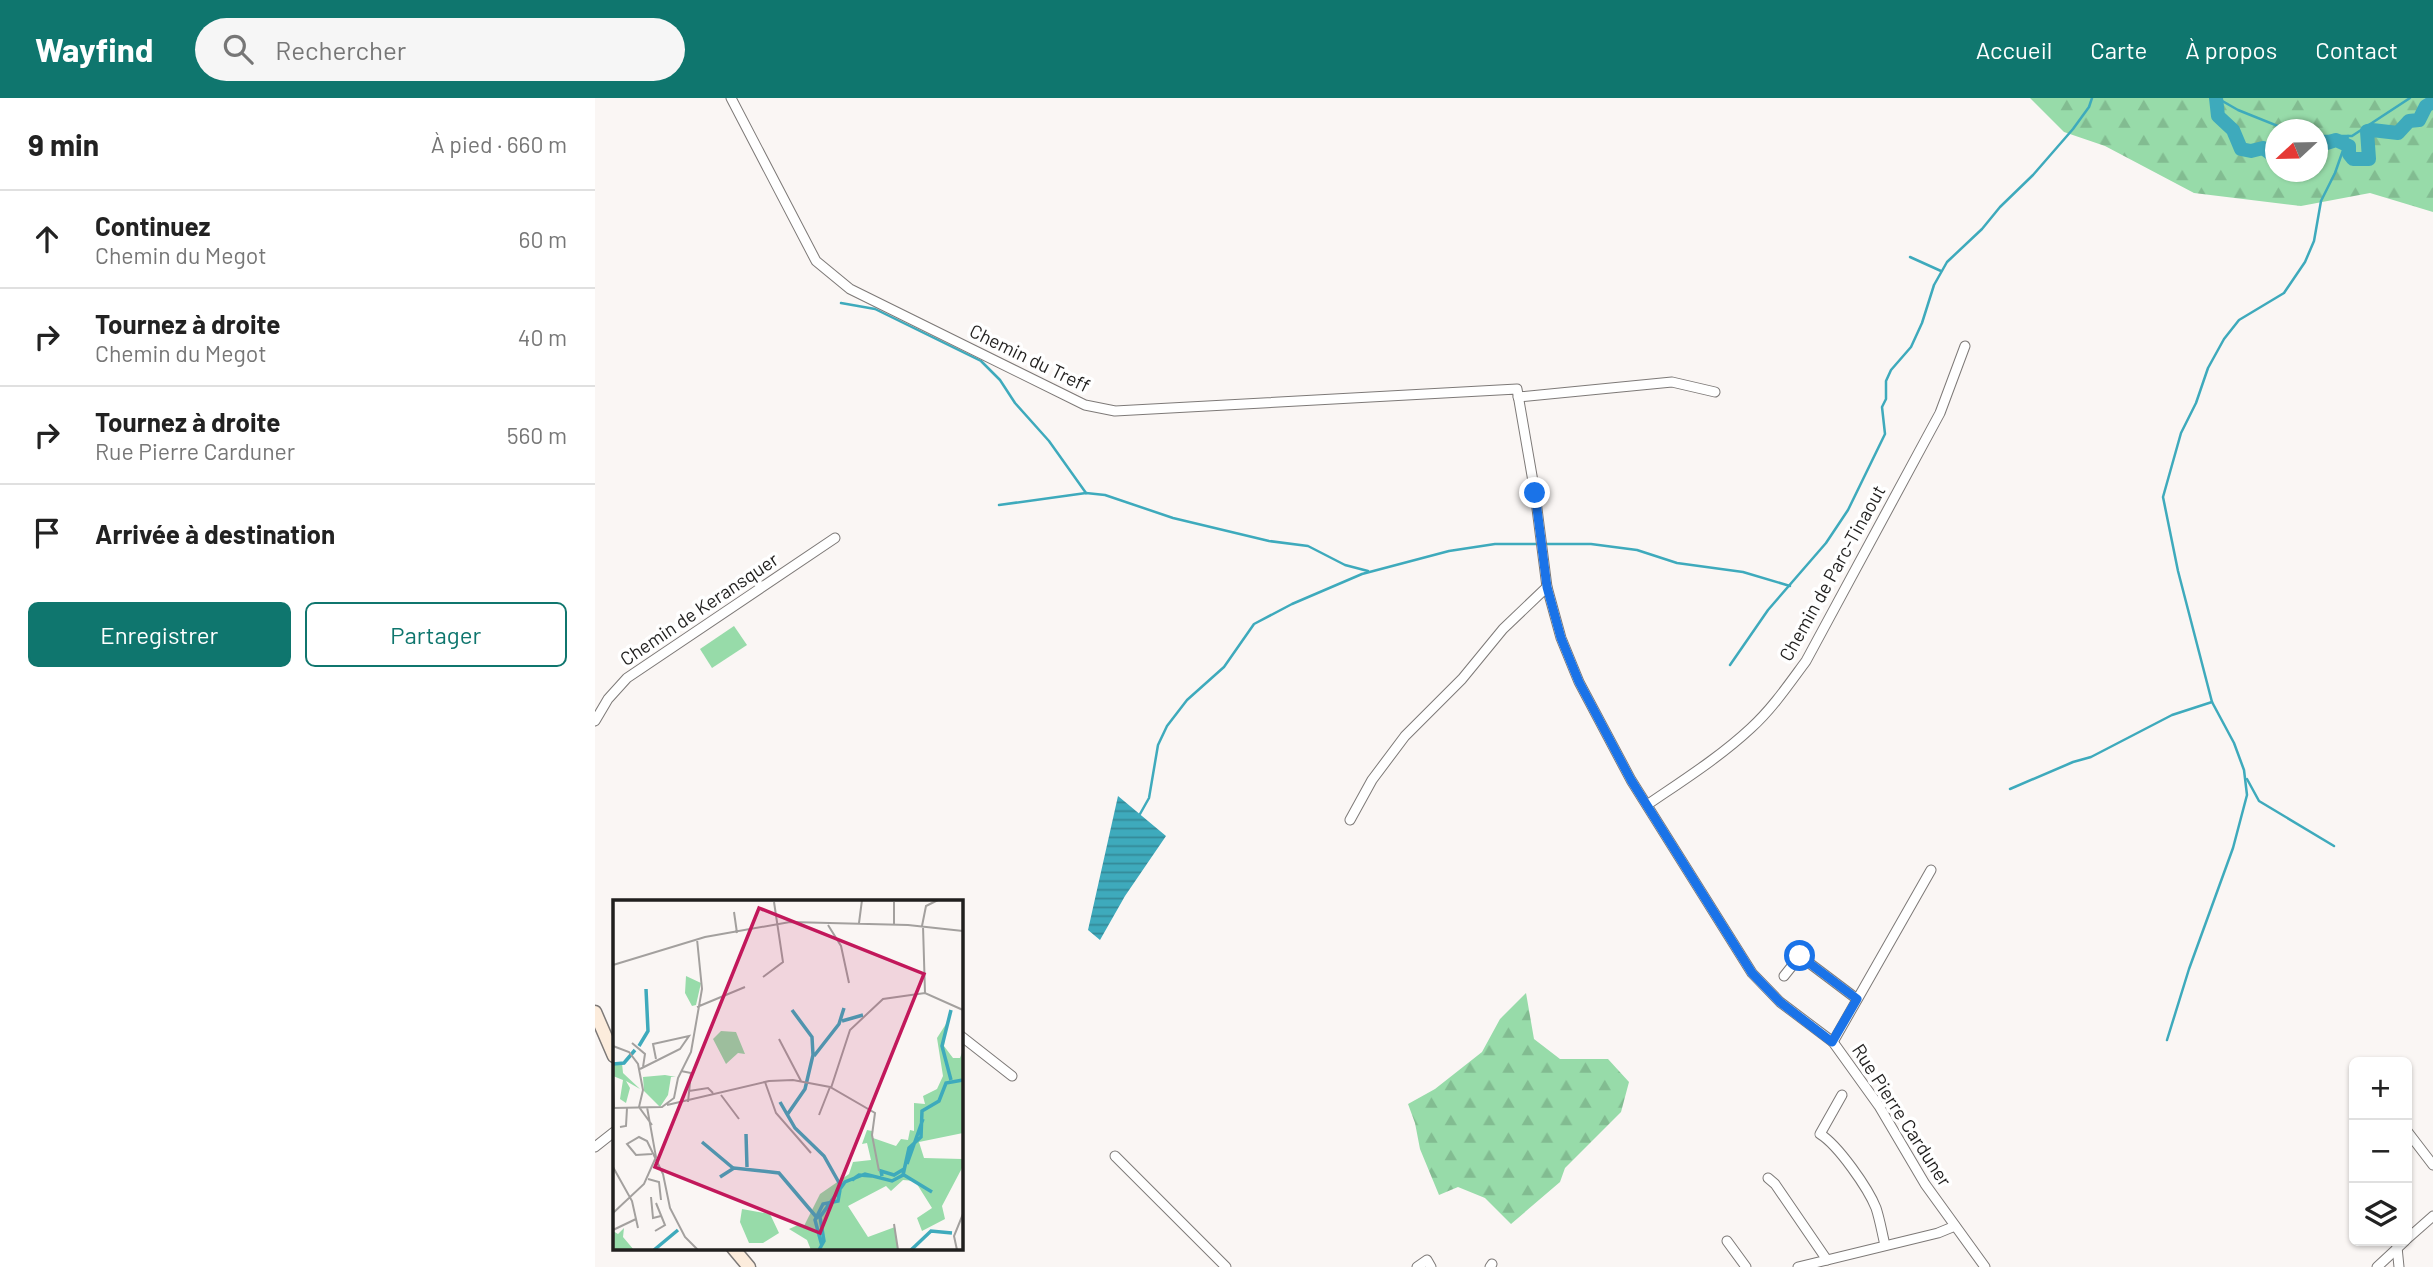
<!DOCTYPE html>
<html lang="fr">
<head>
<meta charset="utf-8">
<style>
	body { margin:0; font-family:Barlow,sans-serif; background:#f6f6f6; color:#222 }
	.controls { position:absolute; right:21px; bottom:21px; display:grid; overflow:hidden; border-radius:10px; box-shadow:0 2px 5px #0004 }
	.controls button { width:63px; height:63px; display:grid; place-items:center; padding:0; border:0; border-bottom:2px solid #e0e0e0; background:#fff; color:#222; font:35px sans-serif }
	.compass { position:absolute; left:1670px; top:21px; width:63px; height:63px; border-radius:50%; background:#fff; box-shadow:0 2px 5px #0004; rotate:248deg }
	.stop { position:absolute; width:21px; height:21px; margin:-16px; border:5px solid #1a73e8; border-radius:50%; background:#fff }
	.stop.end { background:#1a73e8; border-color:#fff; box-shadow:0 2px 7px #0008 }
	.list { margin:0; padding:0; list-style:none }
	h2 { display:flex; justify-content:space-between; align-items:center; height:91px; margin:0; padding:0 28px; font-size:30px }
	h2 small { font-size:23px; font-weight:400; color:#767676 }
	.list li { display:grid; grid-template-columns:46px 1fr auto; gap:21px; align-items:center; box-sizing:border-box; height:98px; padding:0 28px; border-top:2px solid #e0e0e0 }
	.list b { display:block; font-size:26px; white-space:nowrap }
	.list p { margin:0; font-size:23px; white-space:nowrap; color:#767676 }
	.list em { font-size:23px; font-style:normal; color:#767676 }
	.actions { display:flex; gap:14px; padding:21px 28px }
	.actions a { flex:1; padding:16px 0; border:2px solid #0f766e; border-radius:10px; text-align:center; font-size:24px; color:#0f766e }
	.actions .main { background:#0f766e; color:#fff }
	.icon { flex:none; width:38px; height:38px; fill:none; stroke:currentColor; stroke-width:2; stroke-linecap:round; stroke-linejoin:round }
	.map { position:relative; flex:none; width:1838px; height:1169px; overflow:hidden }
	header { display:flex; align-items:center; gap:42px; box-sizing:border-box; height:98px; padding:0 35px; background:#0f766e; color:#fff }
	header strong { font-size:33px }
	nav { display:flex; gap:38px; margin-inline-start:auto; font-size:24px }
	.search { width:490px; height:63px; background:#f6f6f6; display:flex; align-items:center; gap:18px; box-sizing:border-box; padding:0 24px; border-radius:38px; color:#767676; font-size:26px }
	main { display:flex }
	aside { flex:1; background:#fff }
	.map>svg:first-child { display:block }
</style>
</head>
<body>
<header>
<strong>Wayfind</strong>
<div class="search"><svg class="icon" aria-label="search" viewBox="0 0 24 24"><circle cx="10" cy="10" r="6"/><path d="M15 15l6 6"/></svg>Rechercher</div>
<nav><a>Accueil</a><a>Carte</a><a>À propos</a><a>Contact</a></nav>
</header>
<main>
<aside>
<h2>9 min<small>À pied · 660 m</small></h2>
<ul class="list">
<li><svg class="icon" aria-label="ahead" viewBox="0 0 24 24"><path d="M12 20V5M6 11l6-6 6 6"/></svg><div><b>Continuez</b><p>Chemin du Megot</p></div><em>60 m</em></li>
<li><svg class="icon" aria-label="right" viewBox="0 0 24 24"><path d="M7 20v-9h11M14 6l5 5-5 5"/></svg><div><b>Tournez à droite</b><p>Chemin du Megot</p></div><em>40 m</em></li>
<li><svg class="icon" aria-label="right" viewBox="0 0 24 24"><path d="M7 20v-9h11M14 6l5 5-5 5"/></svg><div><b>Tournez à droite</b><p>Rue Pierre Carduner</p></div><em>560 m</em></li>
<li><svg class="icon" aria-label="arrive" viewBox="0 0 24 24"><path d="M6 21V4h12l-3 4 3 4H6"/></svg><div><b>Arrivée à destination</b></div></li>
</ul>
<div class="actions"><a class="main">Enregistrer</a><a>Partager</a></div>
</aside>
<div class="map">
<svg width="1838" height="1169" viewBox="0 0 1838 1169">
	<defs>
		<pattern id="forest-firs" width="22" height="20" patternUnits="userSpaceOnUse" patternTransform="scale(1.75)"><rect width="22" height="20" fill="#97dba9"/><path d="M5 1l3.5 6h-7zM16 11l3.5 6h-7z" fill="#82bc91"/></pattern>
		<pattern id="water-rules" width="6" height="5" patternUnits="userSpaceOnUse" patternTransform="scale(1.75)"><rect width="6" height="5" fill="#3eaabc"/><path d="M0 2.5h6" fill="none" stroke="#348a98"/></pattern>
	</defs>
	<rect width="100%" height="100%" fill="#faf6f4"/>
	<g fill="url(#forest-firs)" fill-rule="evenodd">
		<path d="M1435 0H1838V114L1775 95 1706 108 1599 95 1510 48 1469 34ZM1680 32H1722V74H1680Z"/>
		<path d="M931 895 939 941 965 961H1013L1034 984 1026 1014 970 1070 965 1084 916 1126 890 1100 863 1089 844 1097 825 1051 820 1025 813 1006 840 991 887 954 905 921Z"/>
	</g>
	<path fill="#97dba9" d="M139 528 152 547 117 570 105 551Z"/>
	<path fill="url(#water-rules)" d="M523 698 571 738 530 798 505 842 493 832Z"/>
	<g fill="none" stroke-linecap="round" stroke-linejoin="round">
		<g stroke="#3eaabc" stroke-width="2.5">
			<path d="M1622 0 1643 12 1693 32"/>
			<path d="M1722 38H1757L1815 0"/>
			<path d="M1315 159 1346 173"/>
			<path d="M246 205 280 211 386 263 405 282 420 305 454 343 491 395"/>
			<path d="M404 407 491 395 510 397 578 420 674 443 713 448 750 467 773 473"/>
			<path d="M1135 567 1173 512 1231 445 1253 412 1290 336 1287 309 1291 301V283L1296 272 1316 249 1327 225 1339 187 1352 164 1387 131 1405 109 1438 77 1478 31 1494 9 1497 0"/>
			<path d="M1652 681 1664 703 1739 748"/>
			<path d="M1415 691 1478 664 1496 659 1577 617 1617 604"/>
			<path d="M545 716 554 700 563 647 572 628 592 602 629 569 659 526 697 506 767 476 854 453 900 446H996L1042 452 1082 465 1148 474 1195 488"/>
			<path d="M1572 942 1594 871 1638 750 1652 697 1649 672 1639 645 1617 604 1583 473 1568 399 1586 335 1601 305 1613 270 1629 241 1644 222 1689 195 1710 164 1719 143 1726 103 1740 75 1753 38"/>
		</g>
		<g stroke="#3eaabc" stroke-width="14">
			<path d="M1621 0 1623 18 1638 32 1646 51 1656 53 1668 50 1675 55 1680 54"/>
			<path d="M1722 48 1741 42 1754 48V56L1758 61H1774L1772 33 1777 32 1803 35 1814 23 1824 22 1831 8 1838 4"/>
		</g>
		<defs>
			<g id="street">
				<path d="M136 0 221 163 255 191 490 307 520 313 922 291 940 395 952 489 966 540 984 584 1036 682 1157 875 1185 904 1238 944 1284 1008 1330 1086 1390 1169"/>
				<path d="M923 299 1077 284 1120 294"/>
				<path d="M0 623 13 601 32 580 240 440"/>
				<path d="M1052 707C1087 683 1125 659 1156 630 1177 611 1194 586 1211 563L1345 315 1370 248"/>
				<path d="M755 722 777 682 810 638 867 581 908 531 952 489"/>
				<path d="M1189 878 1205 858 1262 901"/>
				<path d="M366 938 417 978"/>
				<path d="M1238 944 1336 772"/>
				<path d="M1247 997 1225 1036C1243 1047 1273 1090 1281 1110 1285 1122 1287 1135 1290 1147"/>
				<path d="M1812 1033 1838 1067"/>
				<path d="M0 1049 19 1034"/>
				<path d="M520 1058 631 1169"/>
				<path d="M1173 1080 1180 1086 1232 1162"/>
				<path d="M1812 1141 1838 1118"/>
				<path d="M1132 1143 1151 1169"/>
				<path d="M1802 1149 1804 1169"/>
				<path d="M822 1169 832 1162 836 1169"/>
				<path d="M895 1169 897 1166"/>
				<path d="M1203 1169 1343 1135 1360 1128"/>
				<path d="M1782 1169 1810 1143"/>
			</g>
			<g id="secondary">
				<path d="M0 914 19 958"/>
				<path d="M138 1150 154 1169"/>
			</g>
		</defs>
		<use href="#street" stroke="#7d7977" stroke-width="11"/>
		<use href="#secondary" stroke="#7d7977" stroke-width="15"/>
		<use href="#street" stroke="#fff" stroke-width="9"/>
		<use href="#secondary" stroke="#fcecdc" stroke-width="12"/>
	</g>
	<g fill="none" stroke-linecap="round" stroke-linejoin="round">
		<path stroke="#1a73e8" stroke-width="9" d="M940 395 952 489 966 540 984 584 1036 682 1157 875 1185 904 1237 944 1262 901 1205 858"/>
	</g>
	<g text-anchor="middle" stroke-width="7" stroke-linejoin="round" paint-order="stroke">
		<g font-size="19" fill="#201f1e" stroke="#fff">
			<text transform="translate(435 260) rotate(26)" y="7">Chemin du Treff</text>
			<text transform="translate(1237 475) rotate(-61)" y="7">Chemin de Parc-Tinaout</text>
			<text transform="translate(104 511) rotate(-34)" y="7">Chemin de Keransquer</text>
			<text transform="translate(1307 1017) rotate(57)" y="7">Rue Pierre Carduner</text>
		</g>
	</g>
	<g transform="translate(18 802)">
		<rect width="350" height="350" fill="#faf6f4"/>
		<path d="M11 328 10 337 21 350H0V331L5 334Z" fill="#97dba9"/>
		<path d="M73 76 88 83 83 105 79 106 72 93ZM333 124 331 146 340 158H347L350 150V233L306 242 311 258 349 259V268L329 306 332 319 309 331 304 318 319 308 302 281 290 280 278 291 273 286 235 306 255 337 282 327 285 350H198L194 340 176 329 185 325 190 328 207 294 236 274 240 262 258 260 254 243 249 244 254 230 259 231 260 238 283 246 288 239 295 240 297 230 301 231V203L312 204 310 196 324 189 330 176 324 138ZM108 131 123 132 132 154 125 153 113 164 100 139ZM0 163H9L10 173 27 189 13 181 17 188 13 203 7 199 10 180 0 176ZM129 309 157 314 166 333 150 343H136L127 322Z" fill="#97dba9"/>
		<path d="M52 175 63 177H58L55 195 47 207 31 191 30 177Z" fill="#97dba9"/>
		<path fill="none" stroke="#3eaabc" stroke-width="3.5" d="M229 121 250 115M26 146 35 131 33 89M201 156 226 124 231 108M0 164 11 163 22 150M338 180 329 146 338 110M167 202 182 228 211 256 229 288M174 215 192 189 200 155 199 137 179 110M133 234 134 267M89 242 120 268M294 264 310 219M291 275 319 292M269 276 268 271 281 275 291 269M107 277 121 268 166 273 205 319M239 280 246 275 259 276M209 346 202 320 210 304 225 301 227 290M41 350 65 330M206 350 211 341 207 317 232 282 252 274 279 281 290 275 296 248 308 237 309 211 326 201 333 183 350 180M298 350 318 331 339 333"/>
		<path fill="none" stroke="#a3a09e" stroke-width="2" d="M121 12 124 33M246 23 249 0M281 24V2M215 25 228 46 236 83M309 26 313 6 325 0M310 26 312 93M0 65 92 37 177 22 295 25 350 31M150 77 170 62 161 2M84 107 132 87M166 139 188 181M19 143 32 154 30 167M0 146 16 152 25 164 30 190 26 207 39 225M27 169 67 149 76 136 40 144 43 159M68 171 78 173 75 202M0 180 1 208M152 182 163 213 198 253M218 188 237 130 270 99 312 93 350 110M76 191 95 188 100 193M108 195 126 219M54 205 156 181 180 180 217 187 262 213 259 235 266 271M0 208 49 207 61 198 65 178 78 152 89 89 84 39M206 215 217 187M7 227 13 226 14 208M39 254 23 255 14 244 26 237 34 241 50 274 57 308 72 337 85 350M0 267 19 301 25 328M35 279 46 282 48 300M38 297 40 318 48 316M0 313 31 284 43 257 34 207M281 324 285 350M0 330 23 319M42 331 52 325 43 303M344 350 341 336 350 314"/>
		<path fill="#c2185b" fill-opacity="0.15" stroke="#c2185b" stroke-width="3.5" d="M146 8 311 74 207 333 42 267Z"/>
		<rect width="350" height="350" fill="none" stroke="#201f1e" stroke-width="3.5"/>
	</g>
</svg>
<div class="controls">
<button>+</button>
<button>−</button>
<button><svg class="icon" aria-label="layers" viewBox="0 0 24 24"><path d="M12 4l9 5-9 5-9-5zM3 14l9 5 9-5"/></svg></button>
</div>
<svg class="compass" viewBox="-18 -18 36 36"><path d="M0-13l5 13h-10z" fill="#e53935"/><path d="M0 13l5-13h-10z" fill="#767676"/></svg>
<div class="stop" style="left:1205px;top:858px"></div>
<div class="stop end" style="left:940px;top:395px"></div>
</div>
</main>
</body>
</html>
